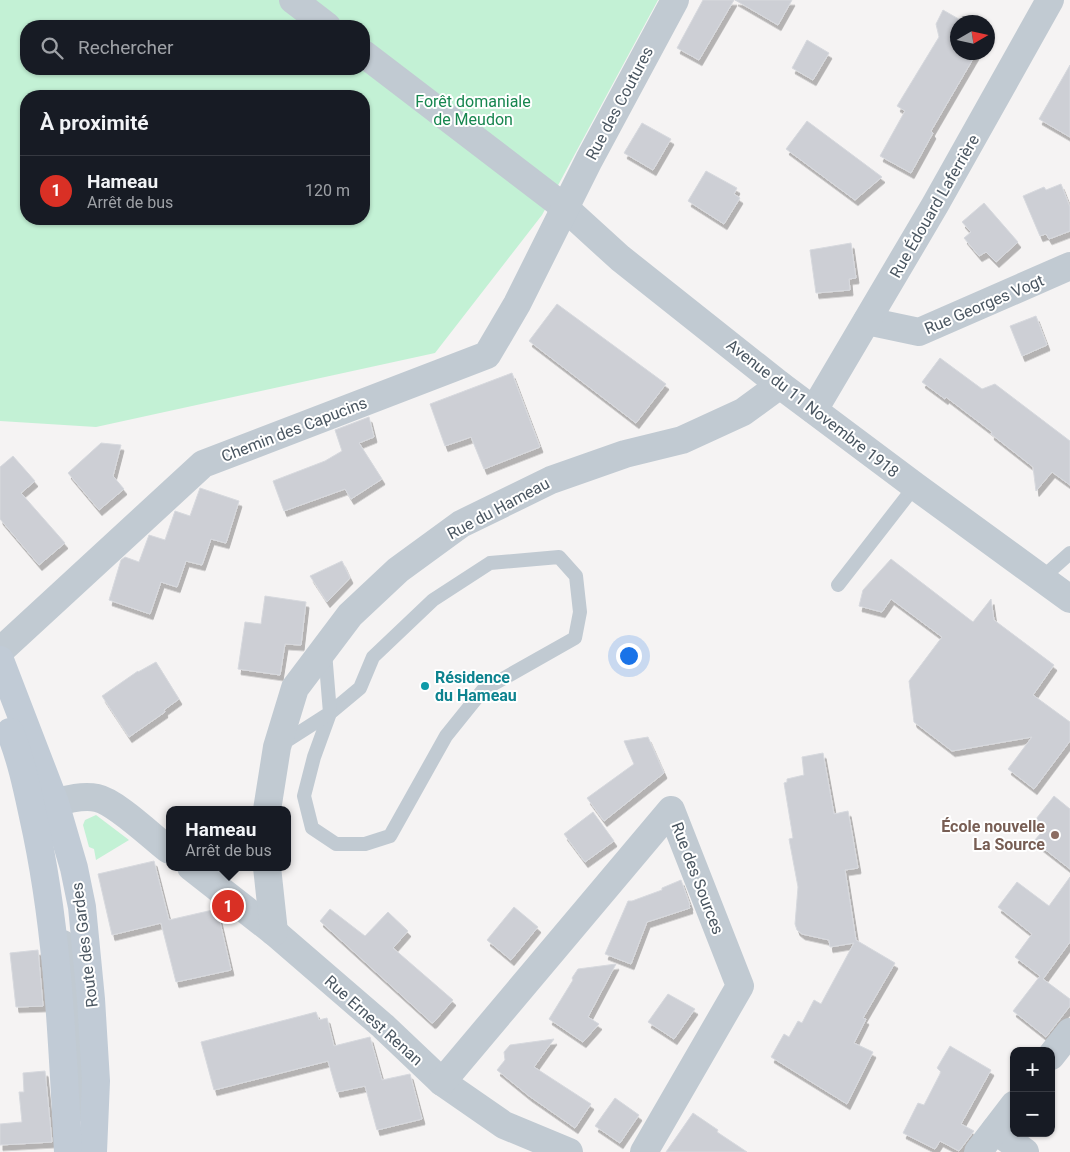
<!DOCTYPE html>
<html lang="fr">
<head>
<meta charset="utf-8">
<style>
	body { margin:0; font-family:Roboto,sans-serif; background:#242831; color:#f1f3f6 }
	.controls { position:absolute; right:15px; bottom:15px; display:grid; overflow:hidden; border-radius:10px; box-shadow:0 1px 4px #0004 }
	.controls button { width:45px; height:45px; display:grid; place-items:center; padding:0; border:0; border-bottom:1px solid #363941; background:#171b24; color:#f1f3f6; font:25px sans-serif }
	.compass { position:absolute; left:950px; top:15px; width:45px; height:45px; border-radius:50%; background:#171b24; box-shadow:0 1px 4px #0004; rotate:81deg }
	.you { position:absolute; left:628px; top:655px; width:18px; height:18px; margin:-12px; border:4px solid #fff; border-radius:50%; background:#1a73e8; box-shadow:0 0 0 8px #1a73e833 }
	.badge { display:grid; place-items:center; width:32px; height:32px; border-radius:50%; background:#d93025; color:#fff; font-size:16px; font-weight:700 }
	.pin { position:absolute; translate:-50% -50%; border:2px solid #fff; box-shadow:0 1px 5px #0006 }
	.popup { position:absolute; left:166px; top:806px; width:125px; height:65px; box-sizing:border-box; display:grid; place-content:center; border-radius:10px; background:#171b24; filter:drop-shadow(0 1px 4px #0005); font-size:16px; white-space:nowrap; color:#9ea1a6 }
	.popup b { font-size:19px; color:#f1f3f6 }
	.popup::after { content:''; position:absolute; left:50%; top:100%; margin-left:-10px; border:10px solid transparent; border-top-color:#171b24 }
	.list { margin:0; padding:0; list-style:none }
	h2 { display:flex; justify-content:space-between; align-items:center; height:65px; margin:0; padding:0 20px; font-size:21px }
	h2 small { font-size:16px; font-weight:400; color:#9ea1a6 }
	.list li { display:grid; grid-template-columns:32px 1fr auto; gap:15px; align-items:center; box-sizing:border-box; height:70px; padding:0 20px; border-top:1px solid #363941 }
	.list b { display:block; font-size:19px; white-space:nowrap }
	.list p { margin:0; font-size:16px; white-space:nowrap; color:#9ea1a6 }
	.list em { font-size:16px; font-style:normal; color:#9ea1a6 }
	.icon { flex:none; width:28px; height:28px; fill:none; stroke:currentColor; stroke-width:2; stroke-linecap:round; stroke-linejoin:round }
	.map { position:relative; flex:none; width:1070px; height:1152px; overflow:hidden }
	.search { position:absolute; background:#171b24; box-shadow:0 1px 4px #0004; left:20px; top:20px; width:350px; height:55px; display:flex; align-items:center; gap:12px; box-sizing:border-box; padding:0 18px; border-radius:20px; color:#9ea1a6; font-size:19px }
	.panel { position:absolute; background:#171b24; box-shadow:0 1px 4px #0004; left:20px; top:90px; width:350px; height:135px; border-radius:20px }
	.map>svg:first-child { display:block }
</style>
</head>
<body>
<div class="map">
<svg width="1070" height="1152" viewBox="0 0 1070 1152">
	<defs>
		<filter id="shadow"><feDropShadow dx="3" dy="5.5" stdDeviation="0" flood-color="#0004"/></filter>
	</defs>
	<rect width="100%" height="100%" fill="#f5f3f3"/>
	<g fill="#c3f1d5" fill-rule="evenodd">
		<path d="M0 0H658L542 215 435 353 96 427 0 421ZM26 26H364V69H26ZM26 96H364V219H26Z"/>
		<path d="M96 815 129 840 96 860 94 849 89 847 83 825 85 820Z"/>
	</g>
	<g fill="#cdcfd5" stroke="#d7d9de" filter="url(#shadow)">
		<path d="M703 0H734L699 60 677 48Z"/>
		<path d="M735 0H792L778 25Z"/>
		<path d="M943 10 964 22H958V52H977L931 131 933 133 911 173 880 156 905 111 897 106 939 37 936 24Z"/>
		<path d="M807 40 829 53 813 80 792 68Z"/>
		<path d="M1070 65V137L1039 119Z"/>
		<path d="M807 121 882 177 855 200 786 149Z"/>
		<path d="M642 123 671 139 653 170 624 153Z"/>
		<path d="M706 171 737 188 734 194 740 198 724 224 688 201Z"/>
		<path d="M1061 184 1070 207V231L1049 239 1046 234 1040 236 1023 196 1044 187 1046 190Z"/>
		<path d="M984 203 1018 242 996 262 986 252 979 256 964 238 971 232 962 222Z"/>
		<path d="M851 243 856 278 849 279 850 290 816 293 810 250Z"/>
		<path d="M557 304 666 384 636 423 529 341Z"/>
		<path d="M1036 316 1047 345 1022 356 1010 326Z"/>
		<path d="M940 358 982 389 995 384 1070 441V485L1052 472 1036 491 1033 467 991 434 992 432 946 397 945 399 922 382Z"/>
		<path d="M512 373 540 447 484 469 471 437 445 446 430 404Z"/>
		<path d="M369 417 374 437 359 443 382 479 351 499 345 489 284 511 273 481 325 461 342 451 335 430Z"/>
		<path d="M101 443 121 445 113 476 124 489 99 510 68 473Z"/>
		<path d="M13 456 35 481 21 493 65 543 39 565 0 519V467Z"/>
		<path d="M200 488 239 501 226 543 211 539 202 565 186 561 177 587 161 582 150 614 109 600 121 560 125 557 139 562 149 535 165 540 175 511 190 516Z"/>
		<path d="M891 559 973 622 991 599 994 620 1054 665 1033 695 1070 722V741L1034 789 1008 769 1032 737 952 751 914 722 909 681 942 637 891 599 882 612 859 606 863 590Z"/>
		<path d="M342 561 350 578 327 602 310 576Z"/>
		<path d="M265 596 306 602 301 645 285 644 280 675 238 669 245 622 261 624Z"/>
		<path d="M156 662 179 699 164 710 165 712 129 737 102 696 138 671V672Z"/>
		<path d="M648 737 664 773 604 821 587 798 634 764 624 741Z"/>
		<path d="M823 753 834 814 848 811 852 833 858 868 845 870 856 940 895 963 863 1018 866 1019 854 1043 873 1052 847 1104 771 1057 784 1034 789 1037 798 1021 802 1023 814 1000 821 1004 854 943 830 947 829 940 802 934 797 930 795 924 798 887 789 839 793 838 784 783 787 782V779L804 775 802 757Z"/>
		<path d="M1054 796 1070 809V869L1034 841 1040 834 1036 819Z"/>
		<path d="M593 812 614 841 585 862 564 834Z"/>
		<path d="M154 861 169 920 217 909 231 970 176 982 161 923 112 935 98 874Z"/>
		<path d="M1070 877V942L1043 979 1070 999V1006L1046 1037 1013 1011 1040 976 1015 957 1032 934 998 907 1017 882 1049 906Z"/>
		<path d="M681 880 690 905H689L690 908 647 922 631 964 605 954 628 901H632L662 890V888Z"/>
		<path d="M514 907 538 927 511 960 487 940Z"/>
		<path d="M330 909 365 936 388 912 408 931 393 948 453 1000 434 1022 432 1023 320 921Z"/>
		<path d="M38 950 43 1006 16 1007 10 953Z"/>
		<path d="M616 964 588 1017 599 1024 583 1042 549 1019 573 980 572 978 578 969Z"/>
		<path d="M668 994 695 1009 674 1039 648 1022Z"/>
		<path d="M316 1012 319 1020 327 1018 334 1046 370 1037 382 1080 410 1074 422 1119 377 1130 365 1086 337 1092 328 1061 214 1090 201 1042Z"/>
		<path d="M554 1039 534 1067 591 1104 575 1128 529 1096 497 1070 505 1060 504 1052 510 1045Z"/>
		<path d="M950 1046 991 1070 961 1124 974 1131 959 1151 940 1141 935 1149 903 1133 918 1103 924 1105 941 1072 937 1068Z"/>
		<path d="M45 1071 52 1142 0 1145V1124L22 1122 19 1092H24L23 1073Z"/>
		<path d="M615 1098 639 1115 620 1143 595 1126Z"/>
		<path d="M693 1113 718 1130 717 1132 747 1152H666Z"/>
	</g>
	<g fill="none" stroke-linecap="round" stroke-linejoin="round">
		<g stroke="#c1cad2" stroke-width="14">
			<path d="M559 557 576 576 580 612 575 638 483 690 446 736 390 836 365 844H336L312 828 304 796 314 757 330 713 360 688 373 657 433 600 490 563Z"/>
			<path d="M1042 578 1070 553"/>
			<path d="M838 585 915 486"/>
			<path d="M280 745 330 713 325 652"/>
			<path d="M54 937C64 936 67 936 71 945L83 1115"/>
		</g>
		<g stroke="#c1cad2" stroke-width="28">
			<path d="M293 0 327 26"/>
			<path d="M364 54 564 207 620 258 780 385 915 486 1070 599"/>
			<path d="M867 321 919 332 1070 266"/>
			<path d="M814 410 935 205 1050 0"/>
			<path d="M0 651 203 464 487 355 517 304 589 160 675 0"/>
			<path d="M55 803C68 799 83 795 97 798 116 802 152 837 169 850"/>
			<path d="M267 810 277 747 295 688 350 615 398 570 461 524 551 480 625 454 682 440 743 412 780 385"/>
			<path d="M191 867 274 932 383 1026 442 1082 504 1125 569 1152"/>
			<path d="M267 867 274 932"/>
			<path d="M1051 1056 1070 1032"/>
			<path d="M442 1082 671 810 740 986 644 1152"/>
			<path d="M995 1130 1025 1152"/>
			<path d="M978 1152 1014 1105"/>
		</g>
		<g stroke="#c1cbd6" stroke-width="28">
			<path d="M0 660 55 803 74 868 82 907 91 999 96 1081 93 1152"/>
			<path d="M10 732C21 759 27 788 33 816 58 927 62 1039 68 1152"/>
		</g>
	</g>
	<circle fill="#0f9aa8" stroke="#fff" stroke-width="2" cx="425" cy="686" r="5"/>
	<circle fill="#8d6e63" stroke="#fff" stroke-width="2" cx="1055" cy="835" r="5"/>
	<g text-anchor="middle" stroke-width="4" stroke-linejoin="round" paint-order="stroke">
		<g font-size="16" fill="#17864f" stroke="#fff">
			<text x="473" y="107">Forêt domaniale<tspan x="473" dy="18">de Meudon</tspan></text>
		</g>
		<g font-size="16" fill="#4a5661" stroke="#fff">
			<text transform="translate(619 103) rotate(-62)" y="6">Rue des Coutures</text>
			<text transform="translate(934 206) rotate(-60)" y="6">Rue Édouard Laferrière</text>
			<text transform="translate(984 304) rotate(-23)" y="6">Rue Georges Vogt</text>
			<text transform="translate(813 408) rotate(38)" y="6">Avenue du 11 Novembre 1918</text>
			<text transform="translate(294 429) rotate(-21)" y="6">Chemin des Capucins</text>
			<text transform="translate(498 508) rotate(-28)" y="6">Rue du Hameau</text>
			<text transform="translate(698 878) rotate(69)" y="6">Rue des Sources</text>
			<text transform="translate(84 945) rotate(-97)" y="6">Route des Gardes</text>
			<text transform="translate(374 1020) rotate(42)" y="6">Rue Ernest Renan</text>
		</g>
		<g font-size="16" font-weight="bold" fill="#0d838f" stroke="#fff" text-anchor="start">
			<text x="435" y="683">Résidence<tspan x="435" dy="18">du Hameau</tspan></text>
		</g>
		<g font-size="16" font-weight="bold" fill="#785e54" stroke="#fff" text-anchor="end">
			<text x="1045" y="832">École nouvelle<tspan x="1045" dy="18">La Source</tspan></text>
		</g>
	</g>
</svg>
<div class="controls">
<button>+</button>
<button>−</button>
</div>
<svg class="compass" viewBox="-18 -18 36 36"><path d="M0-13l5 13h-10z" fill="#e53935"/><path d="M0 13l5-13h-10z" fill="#9ea1a6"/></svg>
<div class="you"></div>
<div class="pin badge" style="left:228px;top:906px">1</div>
<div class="popup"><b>Hameau</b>Arrêt de bus</div>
<div class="search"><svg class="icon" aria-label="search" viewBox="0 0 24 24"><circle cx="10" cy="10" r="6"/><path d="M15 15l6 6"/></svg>Rechercher</div>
<section class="panel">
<h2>À proximité<small></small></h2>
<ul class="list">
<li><span class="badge">1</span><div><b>Hameau</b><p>Arrêt de bus</p></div><em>120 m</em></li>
</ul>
</section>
</div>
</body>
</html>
